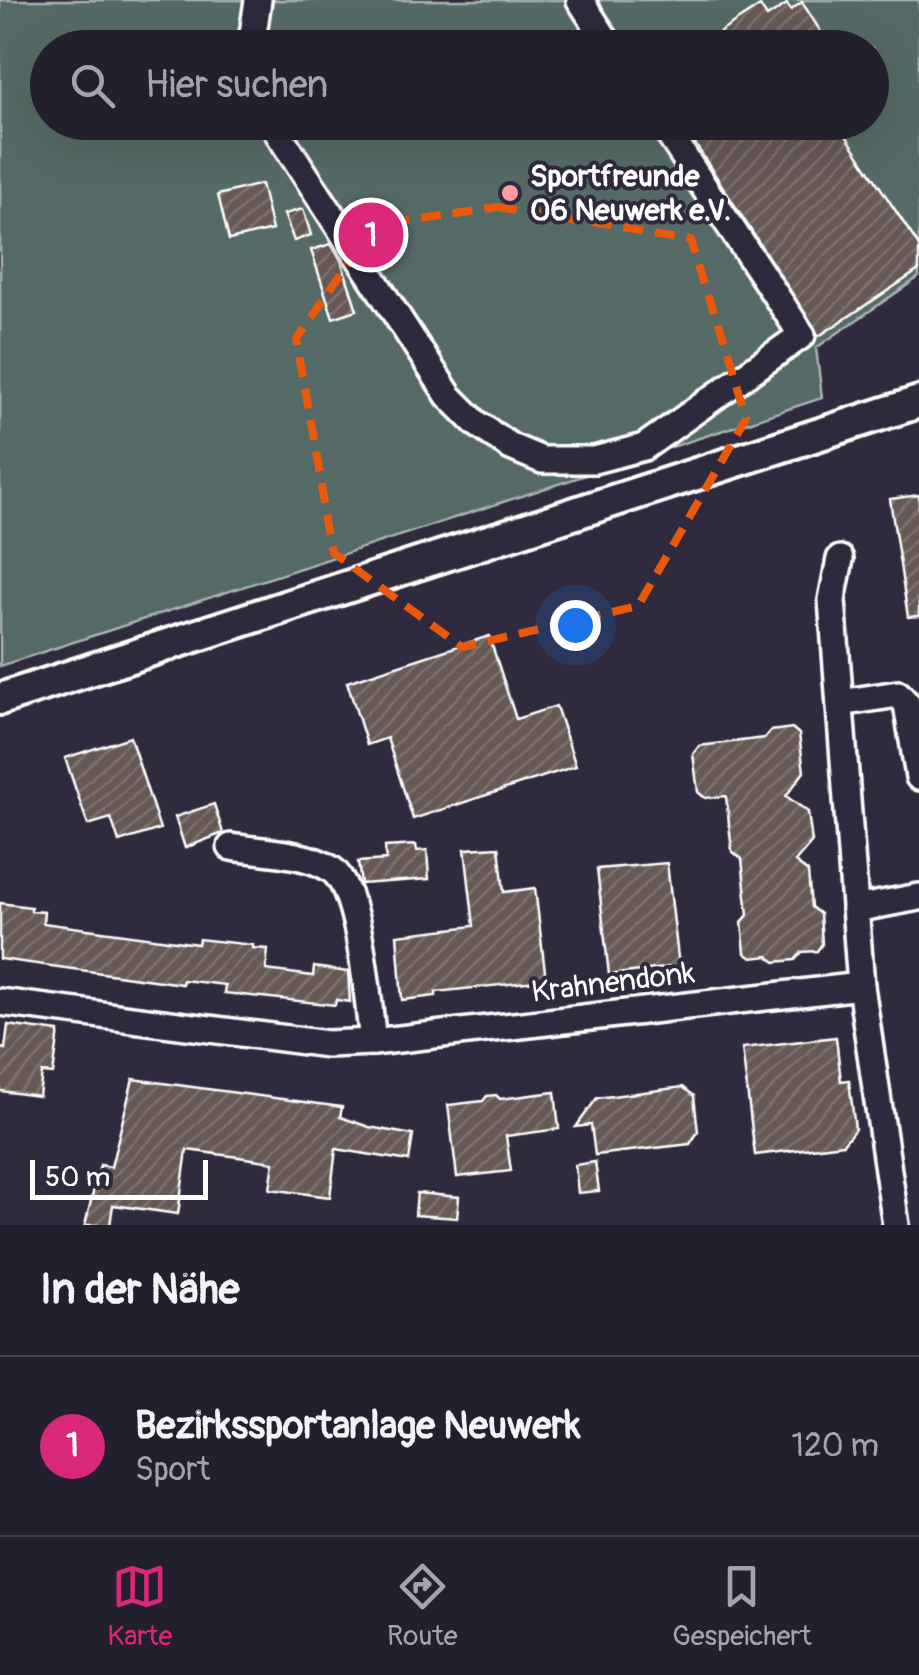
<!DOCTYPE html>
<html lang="de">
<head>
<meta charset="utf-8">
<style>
	body { margin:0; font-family:Pangolin,sans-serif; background:#2b2836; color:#f1f3f6 }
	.scale { position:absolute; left:30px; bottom:25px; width:178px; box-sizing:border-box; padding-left:10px; border:5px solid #fff; border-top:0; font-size:28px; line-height:35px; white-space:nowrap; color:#fff; -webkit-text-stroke:8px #2f2a3d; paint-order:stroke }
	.you { position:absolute; left:575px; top:625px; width:35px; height:35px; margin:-25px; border:8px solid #fff; border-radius:50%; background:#1a73e8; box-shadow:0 0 0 15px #1a73e833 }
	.badge { display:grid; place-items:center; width:65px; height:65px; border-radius:50%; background:#db2777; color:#fff; font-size:32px; font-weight:700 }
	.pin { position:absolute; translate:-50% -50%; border:5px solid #fff; box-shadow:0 2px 10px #0006 }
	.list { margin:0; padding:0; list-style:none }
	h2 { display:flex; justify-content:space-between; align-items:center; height:130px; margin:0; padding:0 40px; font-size:42px }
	h2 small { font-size:32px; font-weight:400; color:#a3a3aa }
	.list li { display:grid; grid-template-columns:65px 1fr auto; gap:30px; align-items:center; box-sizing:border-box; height:180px; padding:0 40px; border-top:2px solid #403e4a }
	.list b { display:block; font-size:38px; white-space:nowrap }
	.list p { margin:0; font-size:32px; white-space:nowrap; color:#a3a3aa }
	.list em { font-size:32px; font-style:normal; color:#a3a3aa }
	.icon { flex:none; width:55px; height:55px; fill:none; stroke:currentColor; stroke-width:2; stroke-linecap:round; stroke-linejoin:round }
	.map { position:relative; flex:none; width:919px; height:1225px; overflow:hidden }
	.search { position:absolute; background:#23202e; box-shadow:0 10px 40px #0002; left:30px; right:30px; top:30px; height:110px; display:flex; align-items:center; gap:25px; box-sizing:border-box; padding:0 35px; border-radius:55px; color:#a3a3aa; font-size:38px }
	.sheet { height:310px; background:#23202e }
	nav { display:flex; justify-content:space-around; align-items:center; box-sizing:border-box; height:140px; border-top:2px solid #403e4a; background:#23202e; font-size:28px; color:#a3a3aa }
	nav a { display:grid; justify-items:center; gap:5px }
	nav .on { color:#db2777 }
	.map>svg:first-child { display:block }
</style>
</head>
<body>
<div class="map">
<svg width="919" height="1225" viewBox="0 0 919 1225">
	<defs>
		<pattern id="building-hatch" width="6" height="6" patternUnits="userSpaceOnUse" patternTransform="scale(2.5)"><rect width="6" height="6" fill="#665955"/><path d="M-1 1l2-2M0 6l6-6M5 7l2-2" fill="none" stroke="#7d726e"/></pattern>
	</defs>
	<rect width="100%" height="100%" fill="#2f2a3d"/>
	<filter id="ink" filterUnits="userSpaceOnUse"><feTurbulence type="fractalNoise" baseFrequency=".01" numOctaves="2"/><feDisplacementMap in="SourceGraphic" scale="20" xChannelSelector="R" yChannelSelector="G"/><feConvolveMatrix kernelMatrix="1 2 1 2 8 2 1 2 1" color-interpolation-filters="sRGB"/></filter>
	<g filter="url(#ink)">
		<path fill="#546b66" stroke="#aab5b2" stroke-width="2.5" fill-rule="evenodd" d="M0 0H919V277L816 348 822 398 0 666ZM48 48H872V122H48Z"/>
		<g fill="url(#building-hatch)" stroke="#fff" stroke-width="2.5">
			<path d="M802 2 831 48H696L760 6 767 17 787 4 791 10Z"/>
			<path d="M681 122H837L919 246V270L819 336Z"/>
			<path d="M261 184 272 230 229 240 218 195Z"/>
			<path d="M303 209 311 235 294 241 284 214Z"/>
			<path d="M331 244 341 260 357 310 333 318 311 250Z"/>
			<path d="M919 495V616L908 617 890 499Z"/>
			<path d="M489 636 516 719 556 706 576 766 413 819 387 738 367 745 347 682Z"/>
			<path d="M792 728 799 734 804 772 786 796 808 812 812 842 795 862 808 872 811 907 820 914 822 944 817 951 802 952 795 960 775 962 768 956 752 958 745 953 742 922 748 915 742 859 732 851 726 796 705 798 698 792 693 754 699 746 765 738 771 731Z"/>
			<path d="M130 737 160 829 119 842 111 818 88 825 65 758Z"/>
			<path d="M214 804 223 833 185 848 175 817Z"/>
			<path d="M416 845 417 851 427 850 429 879 361 884 358 862 386 860 385 847Z"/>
			<path d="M499 847 504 892 535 888 546 980 436 992V996L402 1000 397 935 474 926 465 849Z"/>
			<path d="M667 863 679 966 609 975 597 869Z"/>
			<path d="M0 903 31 907V911L44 912 43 923 198 944 199 939 253 945V948L268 949 266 970 313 976 314 967 348 972 350 1002 336 1000 335 1005 224 993 225 985 183 980 182 984 0 959Z"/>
			<path d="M8 1025 59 1032 53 1074 42 1073 39 1096 0 1091V1048L5 1049Z"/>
			<path d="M836 1037 841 1081 849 1080 855 1129 843 1144 755 1155 742 1048Z"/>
			<path d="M133 1079 342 1107 340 1117 369 1127 413 1135 409 1161 336 1149 330 1197 270 1189 274 1162 187 1150 178 1214 113 1205 110 1225H85L100 1165 111 1167Z"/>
			<path d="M683 1087 694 1096 698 1132 690 1144 595 1155 591 1125 576 1127 597 1098Z"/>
			<path d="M555 1092 559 1129 506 1136 511 1171 457 1177 448 1105 483 1101 487 1096 496 1095 500 1099Z"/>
			<path d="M595 1162 599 1191 578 1193 575 1165Z"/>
			<path d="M417 1193 459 1197 457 1218 415 1215Z"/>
		</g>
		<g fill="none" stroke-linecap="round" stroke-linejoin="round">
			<defs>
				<g id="minor">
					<path d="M580 0 611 48"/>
					<path d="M251 48 258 0"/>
					<path d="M271 122 449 396 476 423 511 447 542 460H594L644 447 802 335 661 122"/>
					<path d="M840 559 832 600 861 986 896 1225"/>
					<path d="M840 703 898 694 907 704 919 777"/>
					<path d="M231 847C262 852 304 852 331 869 361 889 368 1005 373 1042"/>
					<path d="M855 909 919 897"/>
					<path d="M0 1002 327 1044 373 1042 861 986"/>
				</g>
				<path id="major" d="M0 699 919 402"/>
			</defs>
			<use href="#minor" stroke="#fff" stroke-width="32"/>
			<use href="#major" stroke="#fff" stroke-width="38"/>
			<use href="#minor" stroke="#2f2a3d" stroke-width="25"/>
			<use href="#major" stroke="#2f2a3d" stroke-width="30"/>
		</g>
	</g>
	<path fill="none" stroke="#e8590c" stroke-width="8" stroke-dasharray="20 12" stroke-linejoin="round" d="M497 207 691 238 746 419 638 606 462 647 334 553 296 338 376 224Z"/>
	<circle fill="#ff9aa2" stroke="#2f2a3d" stroke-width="4" cx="510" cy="193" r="10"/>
	<g text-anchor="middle" stroke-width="8" stroke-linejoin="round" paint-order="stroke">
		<g font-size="30" font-weight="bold" fill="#fff" stroke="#2f2a3d" text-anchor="start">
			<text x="530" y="186">Sportfreunde<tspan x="530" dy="34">06 Neuwerk e.V.</tspan></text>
		</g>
		<g font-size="30" fill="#fff" stroke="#2f2a3d">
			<text transform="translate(613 982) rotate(-7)" y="10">Krahnendonk</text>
		</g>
	</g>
</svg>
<div class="scale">50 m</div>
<div class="you"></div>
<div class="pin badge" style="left:371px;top:235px">1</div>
<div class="search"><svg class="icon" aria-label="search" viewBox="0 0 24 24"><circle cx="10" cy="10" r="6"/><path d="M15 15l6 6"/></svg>Hier suchen</div>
</div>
<section class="sheet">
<h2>In der Nähe<small></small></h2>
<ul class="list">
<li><span class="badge">1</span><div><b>Bezirkssportanlage Neuwerk</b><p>Sport</p></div><em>120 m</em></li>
</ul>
</section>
<nav>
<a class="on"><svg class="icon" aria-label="map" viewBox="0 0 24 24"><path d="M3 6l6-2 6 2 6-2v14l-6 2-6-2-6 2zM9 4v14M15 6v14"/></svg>Karte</a>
<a><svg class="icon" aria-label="directions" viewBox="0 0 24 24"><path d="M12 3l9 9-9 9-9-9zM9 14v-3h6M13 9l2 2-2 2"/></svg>Route</a>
<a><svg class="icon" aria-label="saved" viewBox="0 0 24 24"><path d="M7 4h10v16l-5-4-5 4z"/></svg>Gespeichert</a>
</nav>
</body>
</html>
